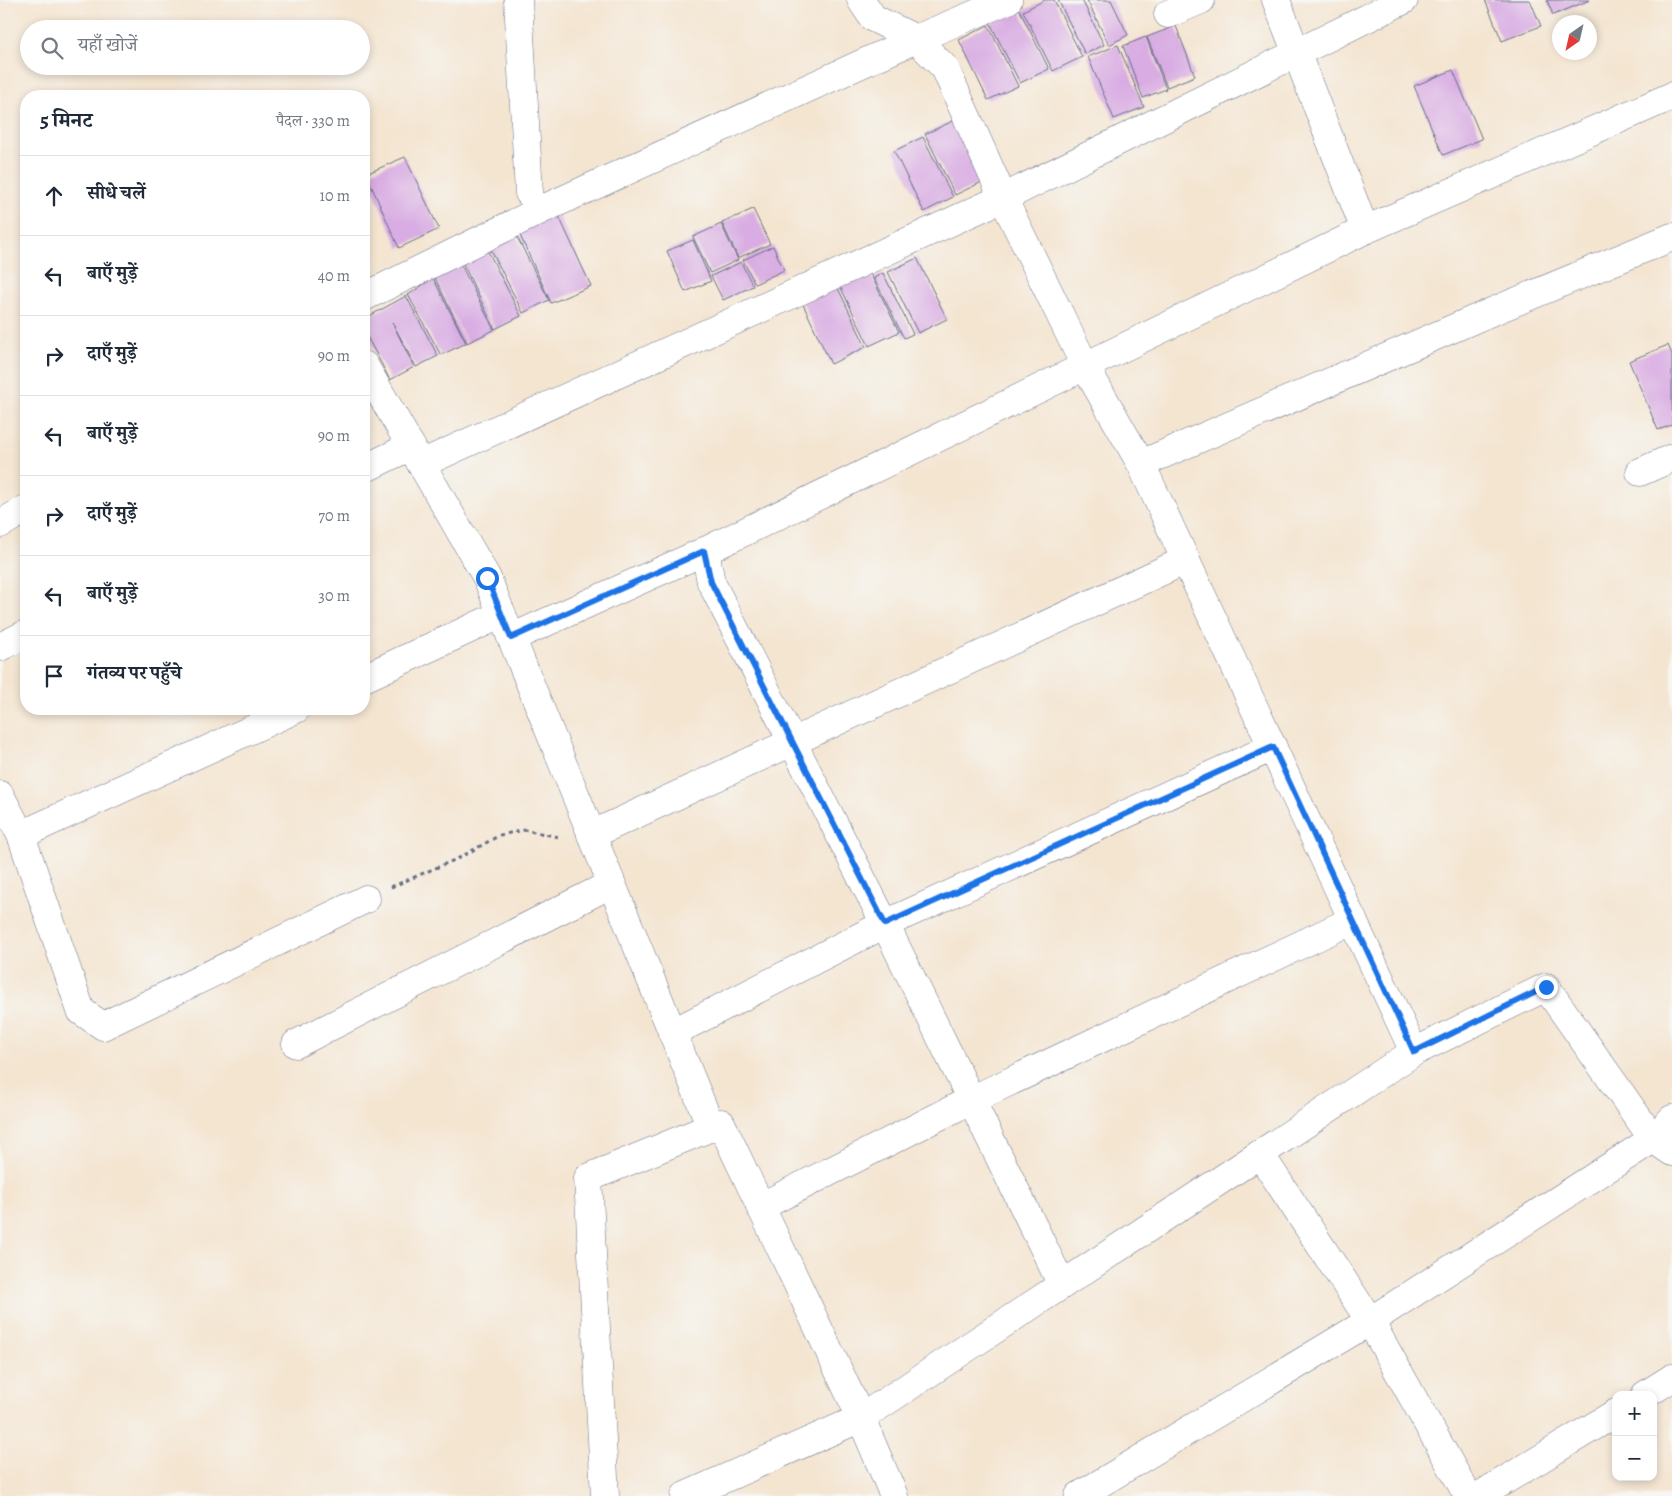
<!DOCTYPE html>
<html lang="hi">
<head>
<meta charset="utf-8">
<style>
	body { margin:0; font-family:Alegreya,"Noto Serif Devanagari",serif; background:#f6f6f7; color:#1f2937 }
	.controls { position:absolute; right:15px; bottom:15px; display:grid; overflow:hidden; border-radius:10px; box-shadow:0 2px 8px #0003 }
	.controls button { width:45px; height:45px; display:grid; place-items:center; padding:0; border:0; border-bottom:1px solid #e0e1e3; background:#fff; color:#1f2937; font:25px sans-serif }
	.compass { position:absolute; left:1552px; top:15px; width:45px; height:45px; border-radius:50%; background:#fff; box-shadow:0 2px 8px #0003; rotate:214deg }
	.stop { position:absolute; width:15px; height:15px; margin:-11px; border:4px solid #1a73e8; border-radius:50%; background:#fff }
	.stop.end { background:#1a73e8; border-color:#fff; box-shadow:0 1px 5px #0008 }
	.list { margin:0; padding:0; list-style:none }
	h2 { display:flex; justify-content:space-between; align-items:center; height:65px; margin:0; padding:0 20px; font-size:21px }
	h2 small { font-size:16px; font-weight:400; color:#747a83 }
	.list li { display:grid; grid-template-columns:32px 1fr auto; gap:15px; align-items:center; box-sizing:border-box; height:80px; padding:0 20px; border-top:1px solid #e0e1e3 }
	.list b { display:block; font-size:19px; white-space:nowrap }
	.list em { font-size:16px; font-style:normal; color:#747a83 }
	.icon { flex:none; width:28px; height:28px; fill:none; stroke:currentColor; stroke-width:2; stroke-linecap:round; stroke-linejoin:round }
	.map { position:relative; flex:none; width:1672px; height:1496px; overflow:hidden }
	.search { position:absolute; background:#fff; box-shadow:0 2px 8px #0003; left:20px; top:20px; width:350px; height:55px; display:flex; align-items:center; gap:12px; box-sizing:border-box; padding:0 18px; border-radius:28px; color:#747a83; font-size:19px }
	.panel { position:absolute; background:#fff; box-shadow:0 2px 8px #0003; left:20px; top:90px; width:350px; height:625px; border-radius:20px }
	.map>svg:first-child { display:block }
</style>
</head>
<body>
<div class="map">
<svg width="1672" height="1496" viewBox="0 0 1672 1496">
	<rect width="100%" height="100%" fill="#f6f6f2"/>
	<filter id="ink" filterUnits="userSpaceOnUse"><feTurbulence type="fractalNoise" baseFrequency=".02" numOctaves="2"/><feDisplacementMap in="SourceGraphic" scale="10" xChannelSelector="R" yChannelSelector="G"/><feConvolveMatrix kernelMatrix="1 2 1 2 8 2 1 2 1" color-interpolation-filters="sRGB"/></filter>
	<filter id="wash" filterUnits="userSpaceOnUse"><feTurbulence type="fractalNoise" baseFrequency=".0096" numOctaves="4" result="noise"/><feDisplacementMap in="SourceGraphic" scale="20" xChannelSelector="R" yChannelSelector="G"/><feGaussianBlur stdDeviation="1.12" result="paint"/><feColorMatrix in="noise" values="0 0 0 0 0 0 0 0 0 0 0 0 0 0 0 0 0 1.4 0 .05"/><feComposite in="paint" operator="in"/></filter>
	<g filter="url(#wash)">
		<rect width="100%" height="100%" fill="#f4e5d1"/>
		<g id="blocks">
			<g fill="#d9ade3">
				<path d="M1045 0H1054L1082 57 1053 71 1023 11Z"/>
				<path d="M1058 0H1082L1104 45 1085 54Z"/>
				<path d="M1087 0H1111L1128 35 1109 45Z"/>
				<path d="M1485 0H1530L1541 26 1502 41Z"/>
				<path d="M1547 0H1590L1553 15Z"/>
				<path d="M1019 9 1049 69 1020 83 990 23Z"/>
				<path d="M988 25 1018 86 988 100 959 40Z"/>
				<path d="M1176 26 1195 76 1167 87 1147 37Z"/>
				<path d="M1146 37 1166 89 1143 98 1123 46Z"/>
				<path d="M1118 45 1144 107 1114 119 1088 57Z"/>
				<path d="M1453 70 1482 139 1443 155 1414 86Z"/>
				<path d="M955 120 984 181 955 195 925 134Z"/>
				<path d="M923 137 953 197 924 212 894 151Z"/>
				<path d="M405 157 439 229 399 248 366 174Z"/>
				<path d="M753 209 770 244 738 258 722 223Z"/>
				<path d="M557 212 591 286 551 303 518 231Z"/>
				<path d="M721 224 738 260 710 273 693 237Z"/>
				<path d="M515 233 549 300 523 313 489 246Z"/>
				<path d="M693 240 711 281 685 292 667 251Z"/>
				<path d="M773 246 784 270 755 284 743 260Z"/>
				<path d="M487 249 521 316 495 329 462 262Z"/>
				<path d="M917 258 947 319 918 333 888 272Z"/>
				<path d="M741 262 753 286 723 300 711 276Z"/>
				<path d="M460 263 494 330 467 343 434 276Z"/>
				<path d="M869 271 899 332 869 346 840 286Z"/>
				<path d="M883 273 913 334 904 338 874 278Z"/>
				<path d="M433 278 466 343 441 355 408 295Z"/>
				<path d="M837 286 866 347 831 364 802 302Z"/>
				<path d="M406 296 438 356 416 367 392 322 414 367 390 380 364 331V319Z"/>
				<path d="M1668 345 1672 354V425L1658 430 1629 361Z"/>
			</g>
		</g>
	</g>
	<g filter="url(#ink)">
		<use href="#blocks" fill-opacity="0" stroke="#676f86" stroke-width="1"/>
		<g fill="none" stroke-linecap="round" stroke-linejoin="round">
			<defs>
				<g id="minor">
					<path d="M518 0 529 193"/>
					<path d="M861 0 873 18 916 39 1008 0"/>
					<path d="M1276 0 1365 230"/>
					<path d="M1168 14 1201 0"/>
					<path d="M364 297 543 209 916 39 945 68 1003 198 1085 366 1141 464"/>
					<path d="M364 365 487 578 711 1127"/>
					<path d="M421 464 1003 198 1404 0"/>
					<path d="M364 469 411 446"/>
					<path d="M1640 472 1672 458"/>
					<path d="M0 524 26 509"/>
					<path d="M705 551 711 582 885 924 1062 1285"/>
					<path d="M511 638 705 551 1365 230 1672 96"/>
					<path d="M0 647 26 634"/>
					<path d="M364 678 502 614"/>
					<path d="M0 795 21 835 81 1011 103 1026 366 899"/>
					<path d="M21 835 296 709"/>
					<path d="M591 835 1186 560"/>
					<path d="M672 1033 885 924 1273 747"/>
					<path d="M296 1044 611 884"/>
					<path d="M1414 1052 1546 987 1653 1139 1672 1152"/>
					<path d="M1260 1154 1370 1321 1468 1496"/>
					<path d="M760 1207 971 1100 1353 920"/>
					<path d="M1645 1395 1672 1378"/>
					<path d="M605 1496 588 1178 721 1123 861 1418 894 1496"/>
					<path d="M1079 1496 1370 1321 1653 1139 1672 1119"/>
					<path d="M1479 1496 1616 1413"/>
				</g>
				<path id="tertiary" d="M685 1496 861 1418 1414 1052 1141 464 1491 312 1672 237"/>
			</defs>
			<use href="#minor" stroke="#676f86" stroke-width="29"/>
			<use href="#tertiary" stroke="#676f86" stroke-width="29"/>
			<path stroke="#676f86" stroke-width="3" stroke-dasharray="4 4" stroke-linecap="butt" d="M391 887 459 858 500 835 525 830 559 837"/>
			<use href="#minor" stroke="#fff" stroke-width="28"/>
			<use href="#tertiary" stroke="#fff" stroke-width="28"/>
		</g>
	</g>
	<g fill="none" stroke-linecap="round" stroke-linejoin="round" filter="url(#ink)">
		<path stroke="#1a73e8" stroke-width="6" d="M487 578 511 638 704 551 711 582 885 924 1273 747 1414 1052 1546 987"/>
	</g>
</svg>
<div class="controls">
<button>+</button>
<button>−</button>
</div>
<svg class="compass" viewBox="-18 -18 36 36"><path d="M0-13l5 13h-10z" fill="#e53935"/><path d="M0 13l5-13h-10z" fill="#747a83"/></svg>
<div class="stop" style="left:487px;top:578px"></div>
<div class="stop end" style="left:1546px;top:987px"></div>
<div class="search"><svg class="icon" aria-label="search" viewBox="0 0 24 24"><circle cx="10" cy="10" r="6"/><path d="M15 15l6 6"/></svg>यहाँ खोजें</div>
<section class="panel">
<h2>5 मिनट<small>पैदल · 330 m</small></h2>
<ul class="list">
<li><svg class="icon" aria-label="ahead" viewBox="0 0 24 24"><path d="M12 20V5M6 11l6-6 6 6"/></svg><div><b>सीधे चलें</b></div><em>10 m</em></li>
<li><svg class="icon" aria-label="left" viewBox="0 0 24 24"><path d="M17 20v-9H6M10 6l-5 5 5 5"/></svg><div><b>बाएँ मुड़ें</b></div><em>40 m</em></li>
<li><svg class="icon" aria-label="right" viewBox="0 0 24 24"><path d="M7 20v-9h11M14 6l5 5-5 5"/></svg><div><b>दाएँ मुड़ें</b></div><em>90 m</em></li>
<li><svg class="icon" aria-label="left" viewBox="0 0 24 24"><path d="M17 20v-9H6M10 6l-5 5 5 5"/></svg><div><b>बाएँ मुड़ें</b></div><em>90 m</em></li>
<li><svg class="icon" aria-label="right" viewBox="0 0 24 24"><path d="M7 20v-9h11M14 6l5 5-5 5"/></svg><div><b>दाएँ मुड़ें</b></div><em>70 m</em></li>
<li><svg class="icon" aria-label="left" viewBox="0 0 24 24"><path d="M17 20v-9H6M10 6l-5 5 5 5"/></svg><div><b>बाएँ मुड़ें</b></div><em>30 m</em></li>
<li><svg class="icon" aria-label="arrive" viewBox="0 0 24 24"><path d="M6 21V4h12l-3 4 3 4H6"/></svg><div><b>गंतव्य पर पहुँचे</b></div></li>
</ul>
</section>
</div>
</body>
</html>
